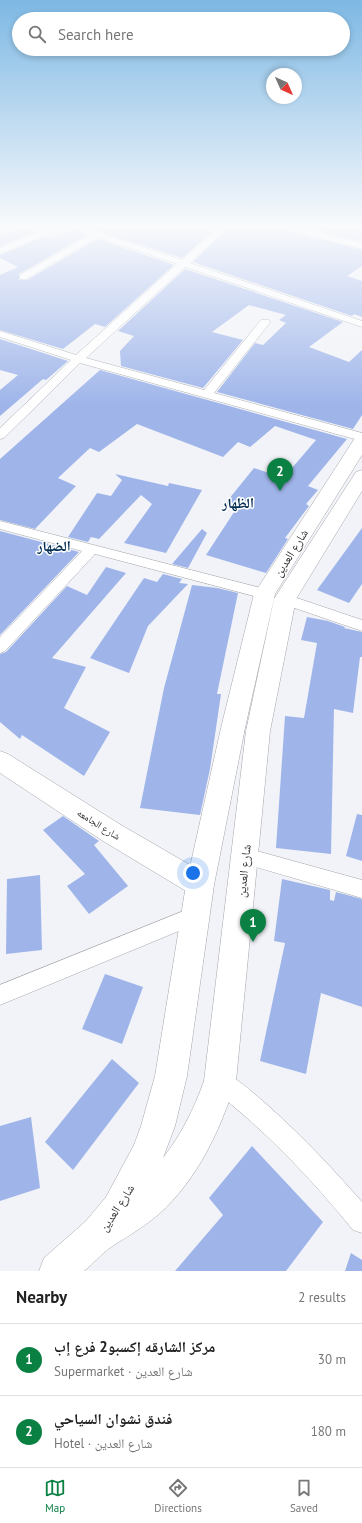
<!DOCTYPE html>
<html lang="en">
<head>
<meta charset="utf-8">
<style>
	body { margin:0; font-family:"PT Sans","Noto Naskh Arabic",sans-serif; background:#f2f2f2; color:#222 }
	.compass { position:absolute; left:266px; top:68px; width:36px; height:36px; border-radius:50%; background:#fff; box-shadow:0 2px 6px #0003; rotate:135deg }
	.you { position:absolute; left:193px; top:873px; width:14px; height:14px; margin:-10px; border:3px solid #fff; border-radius:50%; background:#1a73e8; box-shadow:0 0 0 6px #1a73e833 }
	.badge { display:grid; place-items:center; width:26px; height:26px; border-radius:50%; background:#0b8043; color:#fff; font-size:13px; font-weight:700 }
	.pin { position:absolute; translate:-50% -33px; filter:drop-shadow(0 1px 2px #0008) }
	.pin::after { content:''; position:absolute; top:21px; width:14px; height:12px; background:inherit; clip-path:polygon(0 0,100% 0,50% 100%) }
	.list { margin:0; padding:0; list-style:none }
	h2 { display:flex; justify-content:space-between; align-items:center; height:52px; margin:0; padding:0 16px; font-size:17px }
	h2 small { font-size:13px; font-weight:400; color:#767676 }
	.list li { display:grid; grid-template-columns:26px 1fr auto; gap:12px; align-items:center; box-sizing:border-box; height:72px; padding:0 16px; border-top:1px solid #e0e0e0 }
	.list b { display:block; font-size:15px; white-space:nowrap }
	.list p { margin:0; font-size:13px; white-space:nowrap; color:#767676 }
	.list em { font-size:13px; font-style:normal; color:#767676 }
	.icon { flex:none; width:22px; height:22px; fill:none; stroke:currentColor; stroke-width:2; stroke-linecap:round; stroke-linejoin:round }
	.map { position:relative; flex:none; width:362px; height:1271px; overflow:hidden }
	.search { position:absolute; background:#fff; box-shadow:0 2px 6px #0003; left:12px; right:12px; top:12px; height:44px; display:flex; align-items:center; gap:10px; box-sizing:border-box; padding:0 14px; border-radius:22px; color:#767676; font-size:15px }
	.sheet { height:196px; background:#fff }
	nav { display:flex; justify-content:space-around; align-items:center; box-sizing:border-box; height:56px; border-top:1px solid #e0e0e0; background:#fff; font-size:11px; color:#767676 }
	nav a { display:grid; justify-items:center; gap:2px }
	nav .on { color:#0b8043 }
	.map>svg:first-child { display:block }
</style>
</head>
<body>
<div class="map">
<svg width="362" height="1271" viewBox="0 0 362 1271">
	<rect width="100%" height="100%" fill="#f1f3f8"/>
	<g fill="#9fb5ea">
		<path d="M19 228H25L35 232 0 246V235Z"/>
		<path d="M89 228H177L186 230 190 228H216L182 258Z"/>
		<path d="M228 228H287L289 231 362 250V266L347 276 362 281V317L354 314 352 316 193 262Z"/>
		<path d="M304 228H362V241Z"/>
		<path d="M74 229 87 235 19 274V280H27L98 239 174 265 105 327 95 324 63 349 0 330V275L18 267 0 258V255L46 236 50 238Z"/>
		<path d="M185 269 343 322 309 347 349 362 362 350V415L353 429 217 392 255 343 263 345 286 323 279 320 286 315 249 305 212 332 243 340 203 388 121 366 120 351 134 336 118 331Z"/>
		<path d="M0 339 68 361 46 380 43 379 0 416V390L18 375 0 370Z"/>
		<path d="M100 370 347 439 308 486 318 490 306 504 309 506 285 538 288 539 266 573 206 555 236 509 224 505 254 468 272 474 280 464 292 468 316 440 275 426 250 447 238 442 223 457 137 424 99 452 90 448 58 478 76 486 35 529 0 520V459Z"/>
		<path d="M115 474 168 486 169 483 202 490 166 553 124 543 152 504 141 495 99 539 91 537 88 542 68 537 97 493 111 496 122 480Z"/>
		<path d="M362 528V584L349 603 317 590Z"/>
		<path d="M202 529 207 533 188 568 172 564Z"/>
		<path d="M0 531 79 552 0 635Z"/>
		<path d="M106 567 126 573 52 658 86 667 64 708 110 732 84 776 22 735 20 739 0 722V654L6 652 67 586 87 595Z"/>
		<path d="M163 574 182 579 179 583 188 584 148 626 129 673 90 658 144 578 157 582Z"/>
		<path d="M192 585 217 588 238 593 217 694H221L210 769 200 815 140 808 164 688Z"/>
		<path d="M307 617 328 621 345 627 344 628 362 632V657H360L353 713 334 709 331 854 276 848 285 716 304 718 317 643 301 640Z"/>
		<path d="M357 814 362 815V861L346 856Z"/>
		<path d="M63 816 99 841 94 845 128 886 89 914 67 886 85 874 43 830Z"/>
		<path d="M40 875 42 950 6 954 7 879Z"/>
		<path d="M282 879 330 890V900L334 901 336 892 362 899V1007L321 993 306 1074 260 1061 285 943 274 941Z"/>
		<path d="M105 974 143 987 122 1044 82 1029Z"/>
		<path d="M112 1059 139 1083 73 1170 45 1142Z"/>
		<path d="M31 1117 40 1188 0 1201V1126Z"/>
		<path d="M252 1146 323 1222 286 1271H175L223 1215 209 1198Z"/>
		<path d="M351 1253 362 1260V1271H345Z"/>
	</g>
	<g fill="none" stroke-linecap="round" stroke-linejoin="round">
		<defs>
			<g id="street">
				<path d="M54 228H68L48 234 0 254V248L42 230Z"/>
				<path d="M75 228H86L182 260 218 228H227L190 263 362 321V327L185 267 86 358 204 390 261 320H269L270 322 269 324 214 393 362 433V441L80 363 4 438 0 439V428L71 360 0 337V331L76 355 177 264 98 237 26 279H20V275L90 235Z"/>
				<path d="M288 228H300L362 243V249L289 230Z"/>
				<path d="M0 521 265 589 270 590 272 594 270 598 265 599 95 554 5 651 0 653V637L82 551 0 529Z"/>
				<path d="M285 594 362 620V631L280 603 278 599 280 595Z"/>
				<path d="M246 848 362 880V898L239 862 237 856 239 850Z"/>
				<path d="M196 906 203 909 206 915 203 921 0 1005V985Z"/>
				<path d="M220 1070C234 1076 246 1087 257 1096 292 1126 324 1159 354 1193L362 1202V1233L353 1230C311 1178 265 1130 212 1089L209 1081 212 1073Z"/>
			</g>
			<path id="secondary" d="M0 751 8 754 121 825 209 876 213 885 209 894 200 897 191 894 103 841 0 773Z"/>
			<path id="primary" d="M362 436V455L275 594 245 728 214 885 187 1076 175 1126 163 1158C181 1135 194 1109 204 1081L246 731 274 599 356 472 362 470V491L296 599 270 731 236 1081C220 1130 198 1179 159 1214 145 1226 130 1235 114 1245 104 1251 94 1263 84 1271H39L44 1258 86 1221 106 1197 134 1145 141 1126 155 1076 186 885 221 728 254 594 353 441 356 437Z"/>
		</defs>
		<use href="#street" stroke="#a4a6aa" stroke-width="1"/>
		<use href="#secondary" stroke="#a4a6aa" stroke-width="1"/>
		<use href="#primary" stroke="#a4a6aa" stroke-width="1"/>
		<use href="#street" fill="#fff" fill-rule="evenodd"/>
		<use href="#secondary" fill="#fff" fill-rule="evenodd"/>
		<use href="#primary" fill="#fff" fill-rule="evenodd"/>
	</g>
	<linearGradient id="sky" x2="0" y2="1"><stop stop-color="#7db8e4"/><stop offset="0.56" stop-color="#f9fafc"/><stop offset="1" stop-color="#f9fafc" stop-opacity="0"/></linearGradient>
	<rect width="362" height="405" fill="url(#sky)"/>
	<g text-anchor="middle" stroke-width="3" stroke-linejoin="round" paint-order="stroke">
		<g font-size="10" fill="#313133" stroke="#fff">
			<text transform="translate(99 824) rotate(32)" y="4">شارع الجامعه</text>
		</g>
		<g font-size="12" fill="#313133" stroke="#fff">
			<text transform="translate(291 553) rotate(-58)" y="4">شارع العدين</text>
			<text transform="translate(244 871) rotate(-84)" y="4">شارع العدين</text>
			<text transform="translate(117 1208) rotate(-57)" y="4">شارع العدين</text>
		</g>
		<g font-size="14" font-weight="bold" fill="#012c51" stroke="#fff">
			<text x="238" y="508">الظهار</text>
			<text x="54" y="551">الضهار</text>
		</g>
	</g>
</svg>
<svg class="compass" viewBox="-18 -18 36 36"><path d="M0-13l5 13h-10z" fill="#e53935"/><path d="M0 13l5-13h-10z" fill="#767676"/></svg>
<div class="you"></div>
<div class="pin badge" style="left:253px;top:942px">1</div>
<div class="pin badge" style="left:280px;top:491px">2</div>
<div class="search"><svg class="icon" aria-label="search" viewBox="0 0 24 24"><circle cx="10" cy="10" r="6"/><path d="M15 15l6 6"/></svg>Search here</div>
</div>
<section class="sheet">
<h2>Nearby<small>2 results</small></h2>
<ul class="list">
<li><span class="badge">1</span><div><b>مركز الشارقه إكسبو2 فرع إب</b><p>Supermarket · شارع العدين</p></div><em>30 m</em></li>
<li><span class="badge">2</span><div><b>فندق نشوان السياحي</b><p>Hotel · شارع العدين</p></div><em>180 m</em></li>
</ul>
</section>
<nav>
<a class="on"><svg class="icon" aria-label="map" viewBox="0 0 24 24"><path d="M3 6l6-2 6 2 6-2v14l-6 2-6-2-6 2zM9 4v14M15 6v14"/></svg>Map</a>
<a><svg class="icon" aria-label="directions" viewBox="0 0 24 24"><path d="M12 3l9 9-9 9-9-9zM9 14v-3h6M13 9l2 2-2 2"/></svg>Directions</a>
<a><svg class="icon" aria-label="saved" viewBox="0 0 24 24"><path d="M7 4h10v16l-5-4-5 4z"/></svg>Saved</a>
</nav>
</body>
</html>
